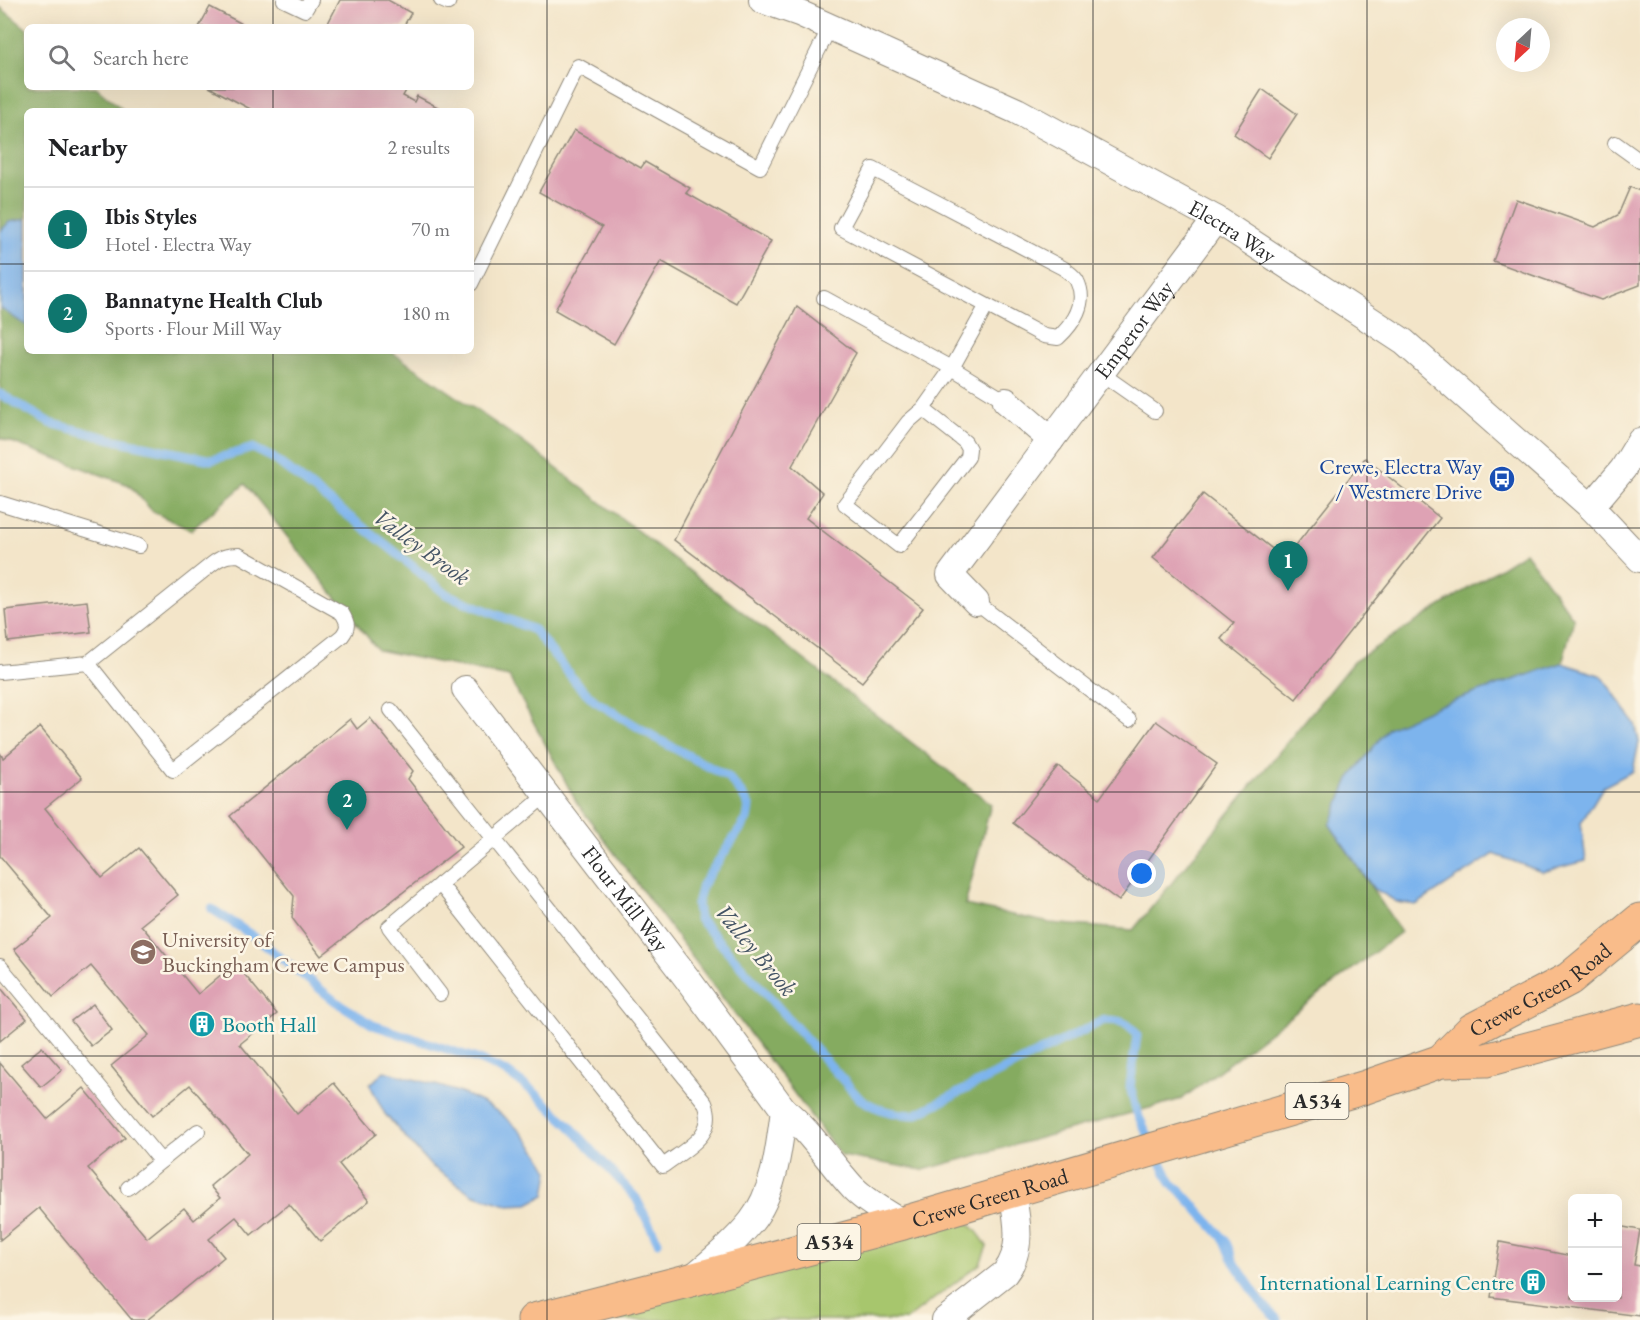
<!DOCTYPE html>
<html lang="en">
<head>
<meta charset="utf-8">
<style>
	body { margin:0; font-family:"EB Garamond",serif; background:#f6f6f6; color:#202124 }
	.controls { position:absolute; right:18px; bottom:18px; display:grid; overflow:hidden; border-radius:9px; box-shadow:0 6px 24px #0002 }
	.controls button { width:54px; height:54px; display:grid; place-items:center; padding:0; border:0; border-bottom:2px solid #e0e0e0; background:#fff; color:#202124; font:30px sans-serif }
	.compass { position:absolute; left:1496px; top:18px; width:54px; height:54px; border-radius:50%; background:#fff; box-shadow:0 6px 24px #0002; rotate:206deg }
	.you { position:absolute; left:1142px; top:874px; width:21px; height:21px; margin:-15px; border:4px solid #fff; border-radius:50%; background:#1a73e8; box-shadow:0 0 0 9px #1a73e833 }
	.badge { display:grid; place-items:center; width:39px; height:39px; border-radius:50%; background:#0f766e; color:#fff; font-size:20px; font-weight:700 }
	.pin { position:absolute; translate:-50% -50px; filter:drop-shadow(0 2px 3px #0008) }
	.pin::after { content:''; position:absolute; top:32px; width:21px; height:18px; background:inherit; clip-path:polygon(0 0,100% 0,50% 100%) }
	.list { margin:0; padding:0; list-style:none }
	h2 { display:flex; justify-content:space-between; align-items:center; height:78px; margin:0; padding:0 24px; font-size:26px }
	h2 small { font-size:20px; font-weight:400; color:#757577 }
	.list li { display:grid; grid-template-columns:39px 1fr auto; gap:18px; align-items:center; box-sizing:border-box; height:84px; padding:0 24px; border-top:2px solid #e0e0e0 }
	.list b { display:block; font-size:22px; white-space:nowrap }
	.list p { margin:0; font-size:20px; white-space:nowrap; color:#757577 }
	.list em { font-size:20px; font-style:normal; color:#757577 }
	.icon { flex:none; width:33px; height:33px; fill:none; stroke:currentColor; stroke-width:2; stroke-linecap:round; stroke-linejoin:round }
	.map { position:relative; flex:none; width:1640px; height:1320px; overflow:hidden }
	.search { position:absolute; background:#fff; box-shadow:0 6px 24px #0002; left:24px; top:24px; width:450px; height:66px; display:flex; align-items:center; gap:15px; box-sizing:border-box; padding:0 21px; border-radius:9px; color:#757577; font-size:22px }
	.panel { position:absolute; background:#fff; box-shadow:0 6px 24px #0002; left:24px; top:108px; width:450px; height:246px; border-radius:9px }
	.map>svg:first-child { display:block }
</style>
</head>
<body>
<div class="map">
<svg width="1640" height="1320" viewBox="0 0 1640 1320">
	<rect width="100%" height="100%" fill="#fcf5e5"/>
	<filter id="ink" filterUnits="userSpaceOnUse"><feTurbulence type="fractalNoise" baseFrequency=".0167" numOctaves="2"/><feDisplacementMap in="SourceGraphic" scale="12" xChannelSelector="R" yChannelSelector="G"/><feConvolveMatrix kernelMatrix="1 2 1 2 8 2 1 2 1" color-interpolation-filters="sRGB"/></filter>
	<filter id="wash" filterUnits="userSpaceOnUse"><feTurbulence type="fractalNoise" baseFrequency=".008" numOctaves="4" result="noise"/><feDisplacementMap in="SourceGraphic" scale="24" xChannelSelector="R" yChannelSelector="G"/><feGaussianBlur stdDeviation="1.35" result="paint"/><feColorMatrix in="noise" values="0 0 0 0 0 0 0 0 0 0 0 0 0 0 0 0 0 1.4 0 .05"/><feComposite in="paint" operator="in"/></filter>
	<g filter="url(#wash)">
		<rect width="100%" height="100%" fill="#f3e5c9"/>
		<path fill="#a7c66d" stroke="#69784c" stroke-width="1.5" d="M962 1220C974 1226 980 1235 987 1246L980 1264 906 1320H583Z"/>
		<path fill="#85ab60" stroke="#586b46" stroke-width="1.5" d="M0 7 27 29V87H96L124 111H27V351H390L520 440 991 804 965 905 1050 923 1133 930 1353 662 1525 552 1574 619 1562 663 1388 729 1330 825 1401 932 1182 1099 923 1170 841 1156 577 803 509 677 378 650 245 484 191 530 153 512 129 485 0 438Z"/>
		<g fill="#7db4ed" stroke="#54708c" stroke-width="1.5">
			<path d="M27 219V326L0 308V232L9 222Z"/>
			<path d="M1562 663 1602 676 1635 724 1639 742 1633 771 1603 787 1581 823 1586 861 1542 872 1494 854 1416 905 1397 902 1373 888 1330 825 1349 779 1388 728 1438 706Z"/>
			<path d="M384 1071C421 1082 465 1089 498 1112 518 1126 537 1149 549 1171L545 1195 528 1204 507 1205 472 1194 430 1165 385 1114 370 1085Z"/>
		</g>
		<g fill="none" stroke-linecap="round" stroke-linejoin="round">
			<g stroke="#7db4ed" stroke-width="9">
				<path d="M0 394 50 423 115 440 211 460 253 448 273 458 389 547 446 594 534 630 578 685 595 701 661 741 728 777 742 794 749 806 747 819 702 885 697 905 699 919 860 1099C878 1110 893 1114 914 1115L1104 1020C1120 1020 1128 1022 1137 1035L1130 1086 1137 1113 1171 1183 1181 1191 1225 1240 1234 1262 1260 1301 1278 1320"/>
				<path d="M212 909 256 938 335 1001 373 1025 480 1060 506 1072 534 1092 569 1125 636 1198 658 1242"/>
			</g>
		</g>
		<g id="blocks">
			<g fill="#dea2b4">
				<path d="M340 0H388L411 13 403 27H326Z"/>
				<path d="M210 7 248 27H199Z"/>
				<path d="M209 87H408L403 96 414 102 417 96 445 111H254Z"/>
				<path d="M1262 89 1297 114 1268 158 1234 134Z"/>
				<path d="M574 130 641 168 645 162 690 188 686 193 771 241 736 303 661 261 614 344 555 310 602 227 539 192Z"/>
				<path d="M1630 187 1640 191V285L1601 300 1493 261 1516 199 1595 227 1618 215Z"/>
				<path d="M797 307 856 353 792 466 823 493 806 518 923 608 862 682 674 540Z"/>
				<path d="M1365 458 1440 518 1296 699 1221 639 1234 623 1153 558 1203 494 1285 559Z"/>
				<path d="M87 601 91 632 8 642 5 610Z"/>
				<path d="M370 718 413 771 408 779 461 847 321 956 292 918 294 896 230 816 350 719 357 729Z"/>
				<path d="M1156 721 1217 764 1119 901 1013 823 1058 766 1100 798Z"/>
				<path d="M40 727 82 778 45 808 102 878 139 848 178 895 141 925 198 994 235 963 277 1014 240 1044 297 1114 334 1083 376 1134 339 1164 369 1201 320 1241 289 1204 251 1235 236 1217 209 1239 224 1257 147 1320H132L39 1208 0 1240V1063L47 1119 84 1088 125 1138 88 1168 147 1238 184 1208 194 1220 220 1198 210 1186 248 1154 190 1085 152 1116 111 1066 149 1035 91 966 53 997 14 949 52 918 0 856V753L3 758Z"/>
				<path d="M0 987 27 1019 0 1041Z"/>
				<path d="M93 1004 112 1030 91 1046 71 1021Z"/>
				<path d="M42 1047 62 1070 41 1087 21 1064Z"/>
				<path d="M1618 1226 1640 1230 1634 1265 1640 1266V1316L1491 1297 1500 1242 1572 1256V1298H1618Z"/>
			</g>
		</g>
	</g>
	<g filter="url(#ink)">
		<use href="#blocks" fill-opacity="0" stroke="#8f887a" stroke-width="1.5"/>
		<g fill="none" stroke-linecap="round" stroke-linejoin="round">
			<defs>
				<g id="service">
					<path d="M284 0 305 10 311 0"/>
					<path d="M441 0 448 3 449 0"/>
					<path d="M1615 143 1640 161"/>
					<path d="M873 169 1063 268C1068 272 1075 276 1077 281 1088 303 1073 324 1058 338L1044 336 841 228Z"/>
					<path d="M471 284 578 66 760 167 830 27"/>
					<path d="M824 298 952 368 1006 401"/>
					<path d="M1102 374 1155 411"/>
					<path d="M923 409 965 442 969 449 968 457 899 546 845 504 908 422 923 409 952 368 986 307"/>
					<path d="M0 503 139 546"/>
					<path d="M976 602 1129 720"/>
					<path d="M0 672 88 663 212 564C221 557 227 555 239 555L342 613C348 623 349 627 342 636L173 770 88 663"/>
					<path d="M391 710 705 1103C718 1135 685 1149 663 1166L440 884"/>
					<path d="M0 966 161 1161"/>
					<path d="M440 994 389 927 546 795"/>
					<path d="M128 1188 198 1131"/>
				</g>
				<g id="minor">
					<path id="s1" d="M762 0 799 13 1017 111 1216 219 1404 342 1591 507 1640 559"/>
					<path d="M1006 401 1051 440"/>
					<path d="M1591 507 1623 469 1640 441"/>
					<path id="s2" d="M976 602 950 575 1216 219"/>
					<path id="s3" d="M465 689 689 981 784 1110C811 1132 829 1162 853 1188 867 1202 885 1212 903 1223"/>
					<path d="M693 1277C713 1260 734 1243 751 1222 775 1192 779 1147 784 1110"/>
					<path d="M945 1320 1005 1273C1024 1249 1017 1219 1012 1191"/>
				</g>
				<g id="primary">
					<path id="s4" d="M1441 1061 1472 1030 1569 979 1640 920"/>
					<path id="s5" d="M534 1320 687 1281 903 1223 1366 1087 1441 1061 1486 1060 1640 1019"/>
				</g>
			</defs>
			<use href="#service" stroke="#8f887a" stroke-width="16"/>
			<use href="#minor" stroke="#8f887a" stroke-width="28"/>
			<use href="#primary" stroke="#8f887a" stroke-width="35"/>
			<use href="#service" stroke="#fff" stroke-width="14"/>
			<use href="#minor" stroke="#fff" stroke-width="26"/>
			<use href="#primary" stroke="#f9bc8a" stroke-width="33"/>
		</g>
	</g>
	<path fill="none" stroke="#2b2b2b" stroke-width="1.5" stroke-opacity="0.55" d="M273 0V27M547 0V1320M820 0V1320M1093 0V1320M1367 0V1320M273 87V111M0 264H27M471 264H1640M273 351V1320M0 528H1640M0 792H1640M0 1056H1640"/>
	<defs>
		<symbol id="bus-disc" viewBox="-11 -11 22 22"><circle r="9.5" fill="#1a4fb4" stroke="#fcf5e5"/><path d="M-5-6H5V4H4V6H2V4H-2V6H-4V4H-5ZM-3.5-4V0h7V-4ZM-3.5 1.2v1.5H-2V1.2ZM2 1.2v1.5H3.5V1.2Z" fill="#fff"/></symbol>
		<symbol id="university-disc" viewBox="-11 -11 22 22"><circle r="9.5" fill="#8d6e63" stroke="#fcf5e5"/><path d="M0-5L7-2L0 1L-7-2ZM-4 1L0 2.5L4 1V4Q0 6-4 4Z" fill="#fff"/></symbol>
		<symbol id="building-disc" viewBox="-11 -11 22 22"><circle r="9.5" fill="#0f9aa8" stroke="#fcf5e5"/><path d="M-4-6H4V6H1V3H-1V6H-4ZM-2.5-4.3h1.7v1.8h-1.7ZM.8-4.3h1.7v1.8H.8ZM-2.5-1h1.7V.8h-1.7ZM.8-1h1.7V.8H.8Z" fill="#fff"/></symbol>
	</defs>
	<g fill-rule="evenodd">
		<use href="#bus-disc" x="1487" y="464" width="30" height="30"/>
		<use href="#university-disc" x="128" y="937" width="30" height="30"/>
		<use href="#building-disc" x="187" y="1009" width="30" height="30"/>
		<use href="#building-disc" x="1518" y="1267" width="30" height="30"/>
	</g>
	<g text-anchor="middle" stroke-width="5" stroke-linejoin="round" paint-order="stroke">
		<g fill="#fcf5e5" stroke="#6a6863" stroke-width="1.5">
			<rect x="1285.5" y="1083" width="63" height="36" rx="4.5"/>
			<rect x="797.5" y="1224" width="63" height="36" rx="4.5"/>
		</g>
		<g font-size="21" font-weight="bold" fill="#2b2b2b">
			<text x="1317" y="1108">A534</text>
			<text x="829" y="1249">A534</text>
		</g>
		<g font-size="22" fill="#2b2b2b" stroke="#fcf5e5">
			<text dy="8" stroke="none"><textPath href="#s1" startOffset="525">Electra Way</textPath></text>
			<text dy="8" stroke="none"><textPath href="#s2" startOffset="344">Emperor Way</textPath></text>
			<text dy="8" stroke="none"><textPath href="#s3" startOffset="264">Flour Mill Way</textPath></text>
			<text dy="8" stroke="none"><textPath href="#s4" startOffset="123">Crewe Green Road</textPath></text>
			<text dy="8" stroke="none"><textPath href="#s5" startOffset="472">Crewe Green Road</textPath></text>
		</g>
		<g font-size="22" fill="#164399" stroke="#fcf5e5" text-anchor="end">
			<text x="1482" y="474">Crewe, Electra Way<tspan x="1482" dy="25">/ Westmere Drive</tspan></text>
		</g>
		<g font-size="22" fill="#785e54" stroke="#fcf5e5" text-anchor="start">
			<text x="162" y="947">University of<tspan x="162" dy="25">Buckingham Crewe Campus</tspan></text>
		</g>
		<g font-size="22" fill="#0d838f" stroke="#fcf5e5" text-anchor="start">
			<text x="222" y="1032">Booth Hall</text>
			<text x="1514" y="1290" text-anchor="end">International Learning Centre</text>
		</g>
		<g font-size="24" font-style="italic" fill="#445465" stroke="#fcf5e5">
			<text transform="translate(422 547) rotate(36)" y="8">Valley Brook</text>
			<text transform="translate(756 950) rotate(50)" y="8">Valley Brook</text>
		</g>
	</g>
</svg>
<div class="controls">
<button>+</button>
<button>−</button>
</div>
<svg class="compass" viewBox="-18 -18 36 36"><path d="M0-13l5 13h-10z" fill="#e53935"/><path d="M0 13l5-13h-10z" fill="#757577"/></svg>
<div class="you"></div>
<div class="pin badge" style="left:1288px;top:591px">1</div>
<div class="pin badge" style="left:347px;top:830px">2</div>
<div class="search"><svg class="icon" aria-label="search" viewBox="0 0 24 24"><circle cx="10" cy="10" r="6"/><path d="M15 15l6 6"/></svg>Search here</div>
<section class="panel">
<h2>Nearby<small>2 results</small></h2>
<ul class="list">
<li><span class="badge">1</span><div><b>Ibis Styles</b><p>Hotel · Electra Way</p></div><em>70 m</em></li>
<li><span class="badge">2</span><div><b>Bannatyne Health Club</b><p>Sports · Flour Mill Way</p></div><em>180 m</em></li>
</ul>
</section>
</div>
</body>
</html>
